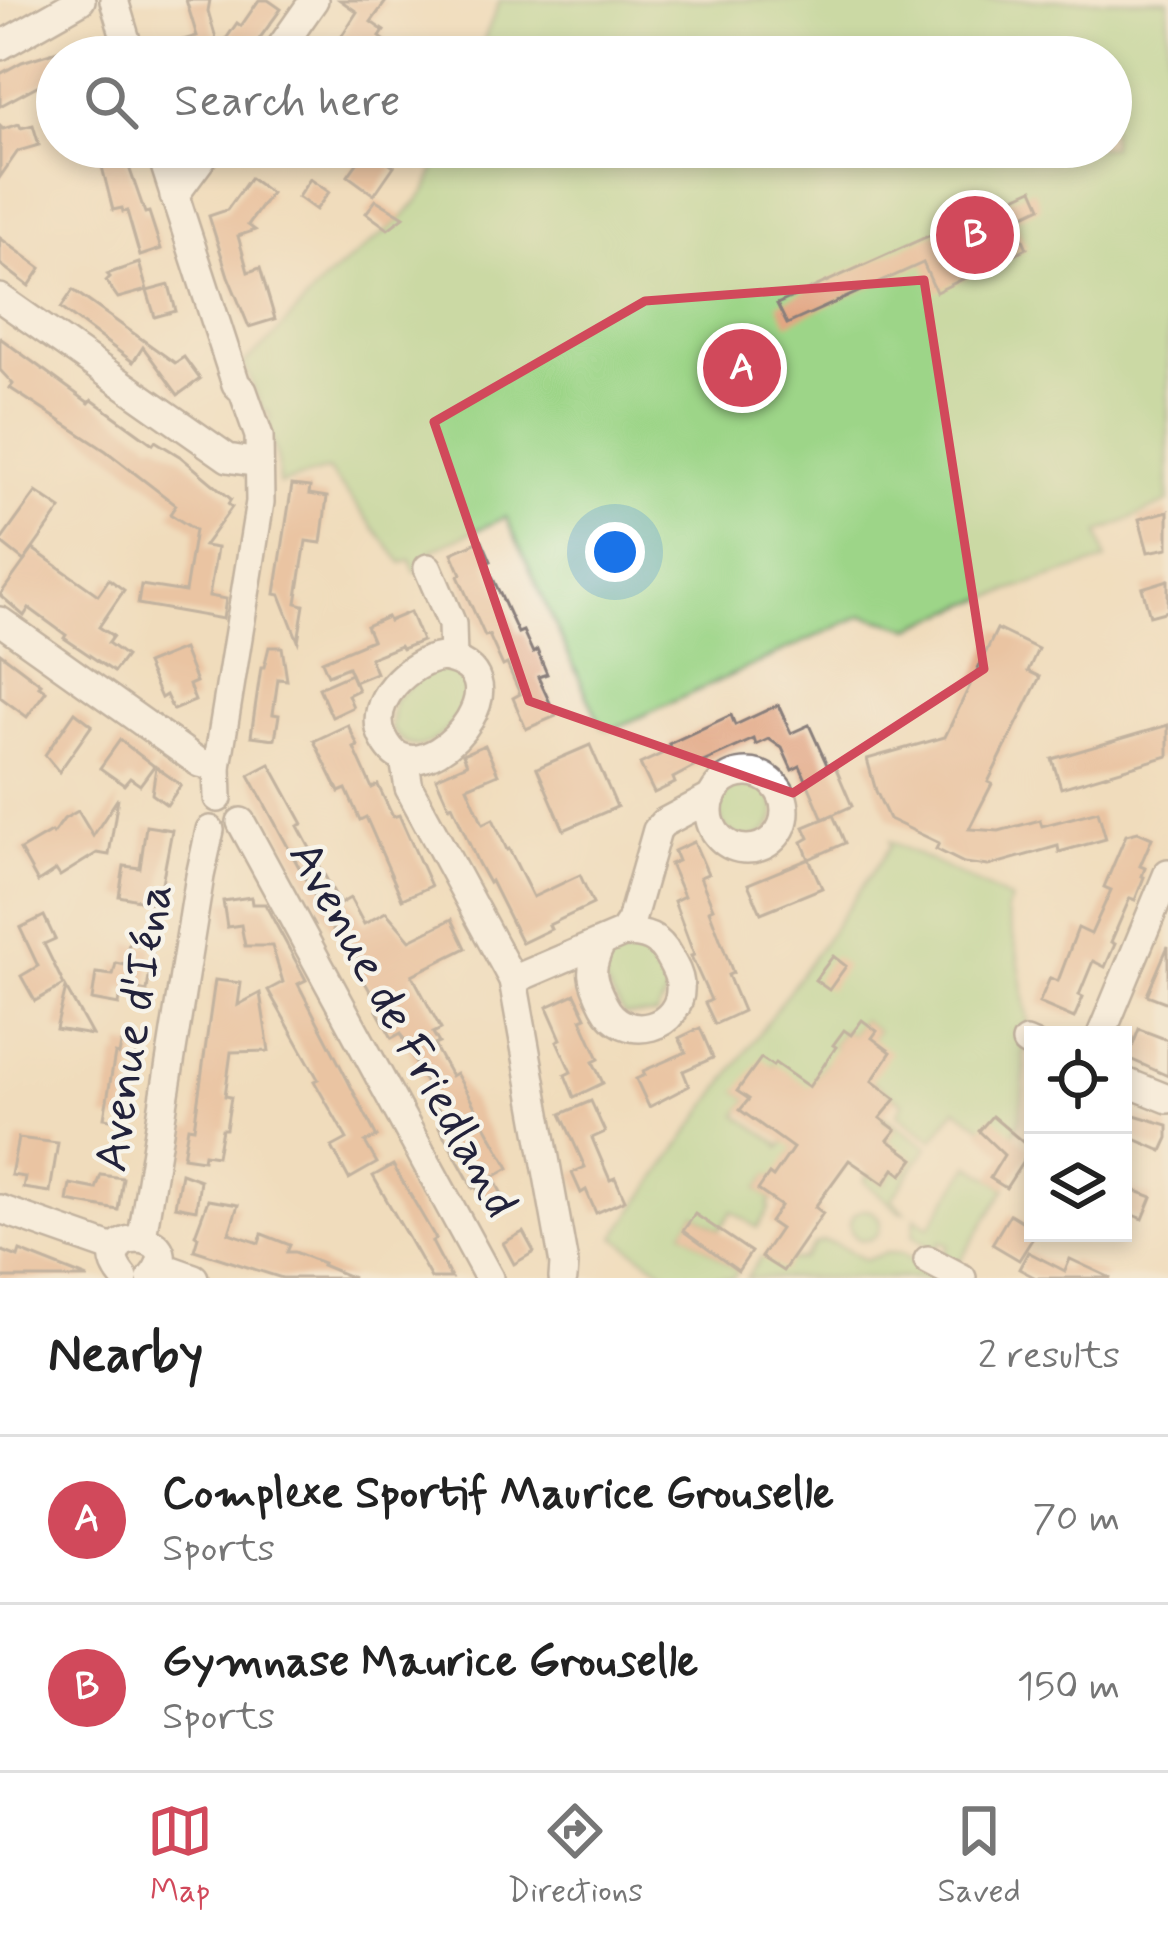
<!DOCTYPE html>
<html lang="en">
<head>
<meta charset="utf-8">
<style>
	body { margin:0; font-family:Mynerve,sans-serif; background:#f2f2f2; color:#222 }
	.controls { position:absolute; right:36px; bottom:36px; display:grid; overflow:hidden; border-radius:0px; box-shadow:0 6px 18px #0003 }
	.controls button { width:108px; height:108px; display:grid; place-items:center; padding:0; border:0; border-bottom:3px solid #e0e0e0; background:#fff; color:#222; font:60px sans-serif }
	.you { position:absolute; left:615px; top:552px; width:42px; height:42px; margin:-30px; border:9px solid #fff; border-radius:50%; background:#1a73e8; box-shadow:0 0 0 18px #1a73e833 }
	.badge { display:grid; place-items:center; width:78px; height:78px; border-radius:50%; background:#d1495b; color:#fff; font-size:39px; font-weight:700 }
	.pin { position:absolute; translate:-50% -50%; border:6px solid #fff; box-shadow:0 3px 12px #0006 }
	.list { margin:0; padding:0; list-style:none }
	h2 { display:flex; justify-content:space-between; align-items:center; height:156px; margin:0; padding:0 48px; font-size:51px }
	h2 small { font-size:39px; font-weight:400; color:#767676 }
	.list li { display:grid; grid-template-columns:78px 1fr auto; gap:36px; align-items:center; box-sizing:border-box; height:168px; padding:0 48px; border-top:3px solid #e0e0e0 }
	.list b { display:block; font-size:45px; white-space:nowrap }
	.list p { margin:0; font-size:39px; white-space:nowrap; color:#767676 }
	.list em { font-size:39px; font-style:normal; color:#767676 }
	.icon { flex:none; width:66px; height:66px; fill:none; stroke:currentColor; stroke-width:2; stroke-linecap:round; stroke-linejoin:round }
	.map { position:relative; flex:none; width:1168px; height:1278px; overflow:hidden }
	.search { position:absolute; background:#fff; box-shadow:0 6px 18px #0003; left:36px; right:36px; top:36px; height:132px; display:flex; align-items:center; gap:30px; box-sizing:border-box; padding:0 42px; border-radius:66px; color:#767676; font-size:45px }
	.sheet { height:492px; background:#fff }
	nav { display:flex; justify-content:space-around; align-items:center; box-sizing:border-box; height:168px; border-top:3px solid #e0e0e0; background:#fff; font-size:33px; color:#767676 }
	nav a { display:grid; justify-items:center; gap:6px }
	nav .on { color:#d1495b }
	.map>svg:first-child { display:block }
</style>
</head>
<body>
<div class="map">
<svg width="1168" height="1278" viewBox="0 0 1168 1278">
	<rect width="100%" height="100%" fill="#f7f3e8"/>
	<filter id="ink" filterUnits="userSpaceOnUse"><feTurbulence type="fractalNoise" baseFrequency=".00833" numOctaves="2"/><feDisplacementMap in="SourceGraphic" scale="24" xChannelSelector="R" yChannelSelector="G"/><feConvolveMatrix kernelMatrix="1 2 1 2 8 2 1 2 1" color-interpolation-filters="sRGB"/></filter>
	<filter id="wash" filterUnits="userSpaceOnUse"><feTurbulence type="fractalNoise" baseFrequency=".004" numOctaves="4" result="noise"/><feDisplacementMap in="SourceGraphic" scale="48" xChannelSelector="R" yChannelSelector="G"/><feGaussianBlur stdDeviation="2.7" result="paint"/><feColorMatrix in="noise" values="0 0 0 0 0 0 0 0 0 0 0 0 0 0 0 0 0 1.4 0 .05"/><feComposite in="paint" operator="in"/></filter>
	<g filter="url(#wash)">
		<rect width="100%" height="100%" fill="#f0dcbc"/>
		<g fill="#9dd588" stroke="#607c62" stroke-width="3">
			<path d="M500 0H1168V502L1099 533 1106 560 969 604 911 628 863 615 611 730 602 728 506 517 432 550 436 563 415 572 410 560 402 563 328 470 279 484 278 461 267 422 271 420 268 411 263 412 244 363 272 339 325 280 404 217 427 190 443 147H1111V57H477Z"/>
			<path d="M435 669 452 671 466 684 468 707C445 731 420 768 391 729L394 700 417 679Z"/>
			<circle cx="747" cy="810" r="28"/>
			<path d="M890 841 1011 900 1006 911 1017 950 1030 1033 1023 1054 1025 1069 1020 1120 1013 1134 983 1127 956 1108 933 1140 897 1114 903 1103 868 1078 869 1042 877 1031 862 1020 851 1035 843 1030 833 1045 841 1051 825 1064 815 1078 820 1108 774 1064 738 1091 749 1099 738 1115 780 1145 779 1149 787 1140 795 1146 776 1179 769 1175 758 1189 772 1200 768 1205 770 1208 757 1228 732 1211 719 1230 695 1214 683 1231 738 1271 733 1278H673L615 1237 891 846Z"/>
			<path d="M615 945H651L671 986 656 1015H624L603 980V958Z"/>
			<path d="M883 1116 928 1147 892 1199 905 1212 899 1211 864 1181 868 1173 884 1184 894 1169 903 1174 913 1159 885 1145 895 1130 880 1118Z"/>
			<path d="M970 1165 1006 1188 958 1264 943 1256 948 1245 940 1241 934 1251 913 1236 915 1217 929 1227Z"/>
			<circle cx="865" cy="1225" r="15"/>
			<path d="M823 1241 835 1244 865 1260 885 1253H901L937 1275 936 1278H746L761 1257 789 1261 802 1259 815 1244Z"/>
		</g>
		<g id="blocks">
			<g fill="#e2a683">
				<path d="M186 0H210L208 11 219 49 237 23 241 26 259 0H268L281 9 246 57H184L179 41 197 36Z"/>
				<path d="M340 0H387L371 22 384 31 380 37 406 57H377L367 50 363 57H320L334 37 339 40 357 12Z"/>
				<path d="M57 51V75L0 106V74L22 62Z"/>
				<path d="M19 124 21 128 33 125 39 145 18 151 0 177V126L3 129Z"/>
				<path d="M97 147H122L145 213 149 212 161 249 140 256 127 211 123 212 122 208 113 210Z"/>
				<path d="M368 148 394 166 374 195 348 176Z"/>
				<path d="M250 178 271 193 248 225 255 230 238 236 248 272 260 268 275 319 249 327 228 276 209 216 227 210Z"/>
				<path d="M310 179 329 192 316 210 298 197Z"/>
				<path d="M1033 189 1041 207 1014 220 1027 248 936 292 923 263 787 324 777 304Z"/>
				<path d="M376 200 404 217 388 229 366 213Z"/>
				<path d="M0 238 41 268 29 286 0 264Z"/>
				<path d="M139 263 147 290 118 298 106 281 110 277 107 274Z"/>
				<path d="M169 285 176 311 155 317 147 291Z"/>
				<path d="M73 290 175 363 184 357 200 379 178 395 143 347 133 362 61 308Z"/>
				<path d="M0 338 89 403 92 400 153 444 155 441 181 457 231 499 228 504 232 507 204 546 217 548 209 596 226 599 223 619 138 604 141 585 185 592 195 530 170 514 176 505 106 451 10 388 13 384 0 370Z"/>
				<path d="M292 485 310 487 309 494 327 497 321 543 306 541 296 603 304 605 298 641 280 595 275 594Z"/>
				<path d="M36 492 61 509 24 561 0 542Z"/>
				<path d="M1168 511V548L1148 552 1139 519Z"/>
				<path d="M482 540 491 561 486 563 518 633 523 631 533 653 537 650 547 674 538 677 556 716 526 729 513 698 520 694 507 664 503 666 489 635 485 636 458 576 461 574 452 553Z"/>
				<path d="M33 549 98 595 109 579 124 590 99 627 113 636 108 643 126 656 114 672 64 638 66 635 29 608 24 616 0 595Z"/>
				<path d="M1168 580V611L1150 616 1142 588Z"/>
				<path d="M410 612 422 641 402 649 400 646 370 658 376 673 354 682 348 667 328 675 322 661 372 640 366 626 387 617 389 621Z"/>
				<path d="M997 629 1038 649 1028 671 1040 677 988 782 992 784 969 829 999 831 1040 820 1042 826 1098 811 1106 839 1059 852 1058 846 988 866 964 863 936 849 939 843 889 819 876 791 867 759 945 737Z"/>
				<path d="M269 647H282L287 680 278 679 273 714 279 715 275 739 251 736 261 667H264Z"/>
				<path d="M183 649 196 682 189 685 195 701 173 710 166 695 161 698 146 664Z"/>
				<path d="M0 653 41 684 39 686 46 691 27 717 0 697Z"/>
				<path d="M351 674 358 690 348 695 353 707 332 717 319 688Z"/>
				<path d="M778 705 791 733 809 725 828 767 834 764 852 806 823 819 800 766 792 770 782 748 769 739 756 745 754 739 703 762 673 778 675 783 654 793 640 764 672 749 669 744 731 715 735 725Z"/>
				<path d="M75 712 92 725 59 772 45 755Z"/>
				<path d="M348 725 358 746 354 748 372 788 378 785 393 817 399 815 431 886 402 899 366 817 360 820 346 789 339 792 314 741Z"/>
				<path d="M1168 725V756L1061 788 1052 759Z"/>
				<path d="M120 740 154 766 140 785 130 778 124 785 100 768Z"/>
				<path d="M485 745 498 774 467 787 483 824 493 819 507 850 509 849 533 897 580 875 593 904 549 925 551 929 522 943 491 881 489 883 478 863 452 805 449 807 436 778 467 764 463 754Z"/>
				<path d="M590 745 617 807 564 830 537 768Z"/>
				<path d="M270 764 303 824 298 826 340 904 350 898 364 924 386 912 410 940 452 919 466 948 412 975 441 1029 433 1033 439 1043 434 1045 451 1076 456 1073 509 1168 493 1177 504 1198 488 1208 475 1186 473 1188 439 1127 445 1123 401 1033 392 1038 377 1011 381 1010 359 972 363 969 347 939 340 943 249 775Z"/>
				<path d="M156 767 181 785 167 805 152 794Z"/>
				<path d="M118 798 109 855 97 853 60 876 56 870 38 882 20 850 51 832 53 834 64 819 78 811 93 836Z"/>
				<path d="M833 815 845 843 809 859 802 842 809 838 804 827Z"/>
				<path d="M146 826 172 830 158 904 119 896 124 866 140 868Z"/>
				<path d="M1138 832 1152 838 1140 866 1145 868 1142 876 1144 877 1135 900 1130 898 1111 942 1115 944 1105 967 1093 961 1079 995 1083 997 1074 1018 1039 1003 1050 978 1058 981 1078 928 1091 934 1111 890 1104 887 1126 835Z"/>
				<path d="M694 842 708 874 700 877 713 908 709 910 733 973 728 975 743 1011 715 1024 705 1003 711 1000 691 956 694 955 674 901 684 896 670 864 678 861 674 851Z"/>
				<path d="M809 859 822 888 761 913 748 884Z"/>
				<path d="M251 897 252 904H265L306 980 298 984 377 1137 365 1142 377 1163 349 1179 332 1147 347 1139 314 1081 318 1079 268 990 283 982 272 946H245L241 925 227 927 223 901Z"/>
				<path d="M44 916 55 939 44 944 64 985 35 1001 21 976 38 966 20 928Z"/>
				<path d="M129 943 153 946 147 991 122 986 119 1005 92 1000 96 973 113 975 116 963 125 965Z"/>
				<path d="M1168 946V1003L1147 995Z"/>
				<path d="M833 956 846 966 829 990 815 980Z"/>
				<path d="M215 980 241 983 238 1005 260 993 269 1051 231 1052 225 1096 231 1097 226 1129H222L217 1156 204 1154 203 1160 183 1157 188 1127 194 1128Z"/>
				<path d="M66 988 92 1035 56 1029Z"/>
				<path d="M575 994 586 1017 581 1019 599 1059 593 1062 603 1083 574 1097 565 1075 571 1072 557 1041 561 1039 547 1007Z"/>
				<path d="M862 1020 877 1031 872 1038 891 1052 872 1081 896 1099 880 1118 896 1130 888 1140 914 1159 902 1175 894 1169 884 1184 849 1160 815 1207 823 1213 783 1271 761 1257 780 1229 770 1222 781 1206 758 1190 769 1174 773 1177 793 1148 740 1110 749 1099 737 1091 761 1058 773 1066 775 1063 809 1087 836 1047 833 1045 844 1030 851 1035Z"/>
				<path d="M700 1028 713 1058 683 1071 689 1086 649 1107 636 1079 645 1075 643 1071 686 1052 679 1038Z"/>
				<path d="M1139 1029 1168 1040V1076L1128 1058Z"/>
				<path d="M121 1044 137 1047 123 1121 104 1118 115 1054 119 1055Z"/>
				<path d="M591 1101 605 1132 592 1138 610 1180 615 1178 625 1200 596 1213 586 1190 581 1193 572 1173 585 1167 561 1114Z"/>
				<path d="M1131 1114 1168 1125V1138L1162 1151 1123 1134Z"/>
				<path d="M992 1116 1031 1149 1006 1188 990 1178 1004 1155 979 1131Z"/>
				<path d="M18 1138 58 1143 50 1192 23 1188 25 1177 11 1175Z"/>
				<path d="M393 1165 436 1239 432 1242 451 1278H431L373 1176Z"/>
				<path d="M181 1173 200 1180 196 1210 175 1206Z"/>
				<path d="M101 1175 123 1178 118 1210 67 1201 70 1184 96 1189Z"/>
				<path d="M1123 1186 1152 1197 1143 1219 1123 1211Z"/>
				<path d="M208 1200 238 1205 229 1233 259 1243 262 1234 290 1245 287 1252H295L323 1263 322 1265 353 1278H282L194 1250 198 1237 195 1235Z"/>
				<path d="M695 1214 751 1252 738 1271 683 1231Z"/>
				<path d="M1010 1214 1033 1228V1233H1036L1019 1260 992 1244Z"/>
				<path d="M523 1232 534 1252 514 1264 503 1243Z"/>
				<path d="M0 1250 18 1257 20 1251 88 1278H0Z"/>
				<path d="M1028 1252 1065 1271 1070 1259 1111 1278H1036L1019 1269Z"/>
			</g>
		</g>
	</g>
	<g filter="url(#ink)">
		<use href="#blocks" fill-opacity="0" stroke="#897f7c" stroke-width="3"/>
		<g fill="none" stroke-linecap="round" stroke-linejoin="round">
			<defs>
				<g id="minor">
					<path d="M114 0 131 57"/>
					<path d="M0 46 81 0"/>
					<path d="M274 57 314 0"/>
					<path d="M159 147 236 384 243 391 259 436 260 502 217 767 218 798"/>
					<path d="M174 196 210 147"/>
					<path d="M0 298 228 458 258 463"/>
					<path d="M428 568 452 624 453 659"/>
					<path d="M0 621 200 763 217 767"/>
					<path d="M442 657C526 671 445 776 401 757 393 754 387 745 383 737 366 702 409 661 442 657Z"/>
					<path d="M404 759 409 788 513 980 564 1264 563 1278"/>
					<circle cx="747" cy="811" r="38"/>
					<path d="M241 822 489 1278"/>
					<path d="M601 944C588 970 591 980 604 1005 624 1045 684 1029 680 984 679 974 674 966 669 957 659 937 645 933 623 933"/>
					<path d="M513 980 623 933 631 921 657 830 663 823 712 797"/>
					<path d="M1101 1035 1168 873"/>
					<path d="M1026 1042 1033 1045"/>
					<path d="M1123 1081 1168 1099"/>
					<path d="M0 1209 117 1250"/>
					<path d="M142 1237 200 876 210 830"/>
					<path d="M928 1260 962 1278"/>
					<path d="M160 1266 194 1278"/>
					<path d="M124 1278C80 1226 195 1227 151 1278"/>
				</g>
			</defs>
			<use href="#minor" stroke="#897f7c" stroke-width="32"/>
			<use href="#minor" stroke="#fff" stroke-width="27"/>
		</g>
	</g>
	<path d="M0 0H1168V1278H0ZM924 280 984 669 793 793 529 701 434 422 645 301Z" fill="#f0dcbc" fill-opacity=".55" fill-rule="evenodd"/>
	<path fill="none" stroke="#d1495b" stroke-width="9" stroke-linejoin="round" d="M924 280 984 669 793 793 529 701 434 422 645 301Z"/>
	<g text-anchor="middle" stroke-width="9" stroke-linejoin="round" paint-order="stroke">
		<g font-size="48" fill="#22223b" stroke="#f7f3e8">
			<text transform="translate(131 1027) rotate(-81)" y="17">Avenue d'Iéna</text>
			<text transform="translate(405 1028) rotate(61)" y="17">Avenue de Friedland</text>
		</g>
	</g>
</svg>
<div class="controls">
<button><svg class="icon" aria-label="locate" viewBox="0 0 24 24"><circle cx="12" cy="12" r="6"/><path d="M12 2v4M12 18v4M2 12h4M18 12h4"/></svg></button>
<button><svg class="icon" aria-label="layers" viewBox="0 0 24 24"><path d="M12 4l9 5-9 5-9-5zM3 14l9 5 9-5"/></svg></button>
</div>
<div class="you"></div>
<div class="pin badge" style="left:742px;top:368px">A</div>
<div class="pin badge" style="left:975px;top:235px">B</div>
<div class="search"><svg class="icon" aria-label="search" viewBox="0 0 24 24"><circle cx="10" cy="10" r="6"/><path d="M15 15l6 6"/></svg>Search here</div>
</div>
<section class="sheet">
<h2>Nearby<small>2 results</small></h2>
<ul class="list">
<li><span class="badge">A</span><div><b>Complexe Sportif Maurice Grouselle</b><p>Sports</p></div><em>70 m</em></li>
<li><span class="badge">B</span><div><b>Gymnase Maurice Grouselle</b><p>Sports</p></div><em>150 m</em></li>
</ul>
</section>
<nav>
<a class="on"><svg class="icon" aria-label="map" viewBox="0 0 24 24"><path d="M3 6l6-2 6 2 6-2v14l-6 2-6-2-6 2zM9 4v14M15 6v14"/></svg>Map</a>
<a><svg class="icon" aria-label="directions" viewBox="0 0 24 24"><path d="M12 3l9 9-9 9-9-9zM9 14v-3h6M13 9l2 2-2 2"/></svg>Directions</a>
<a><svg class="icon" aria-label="saved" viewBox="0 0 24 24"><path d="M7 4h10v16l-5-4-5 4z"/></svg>Saved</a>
</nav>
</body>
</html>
